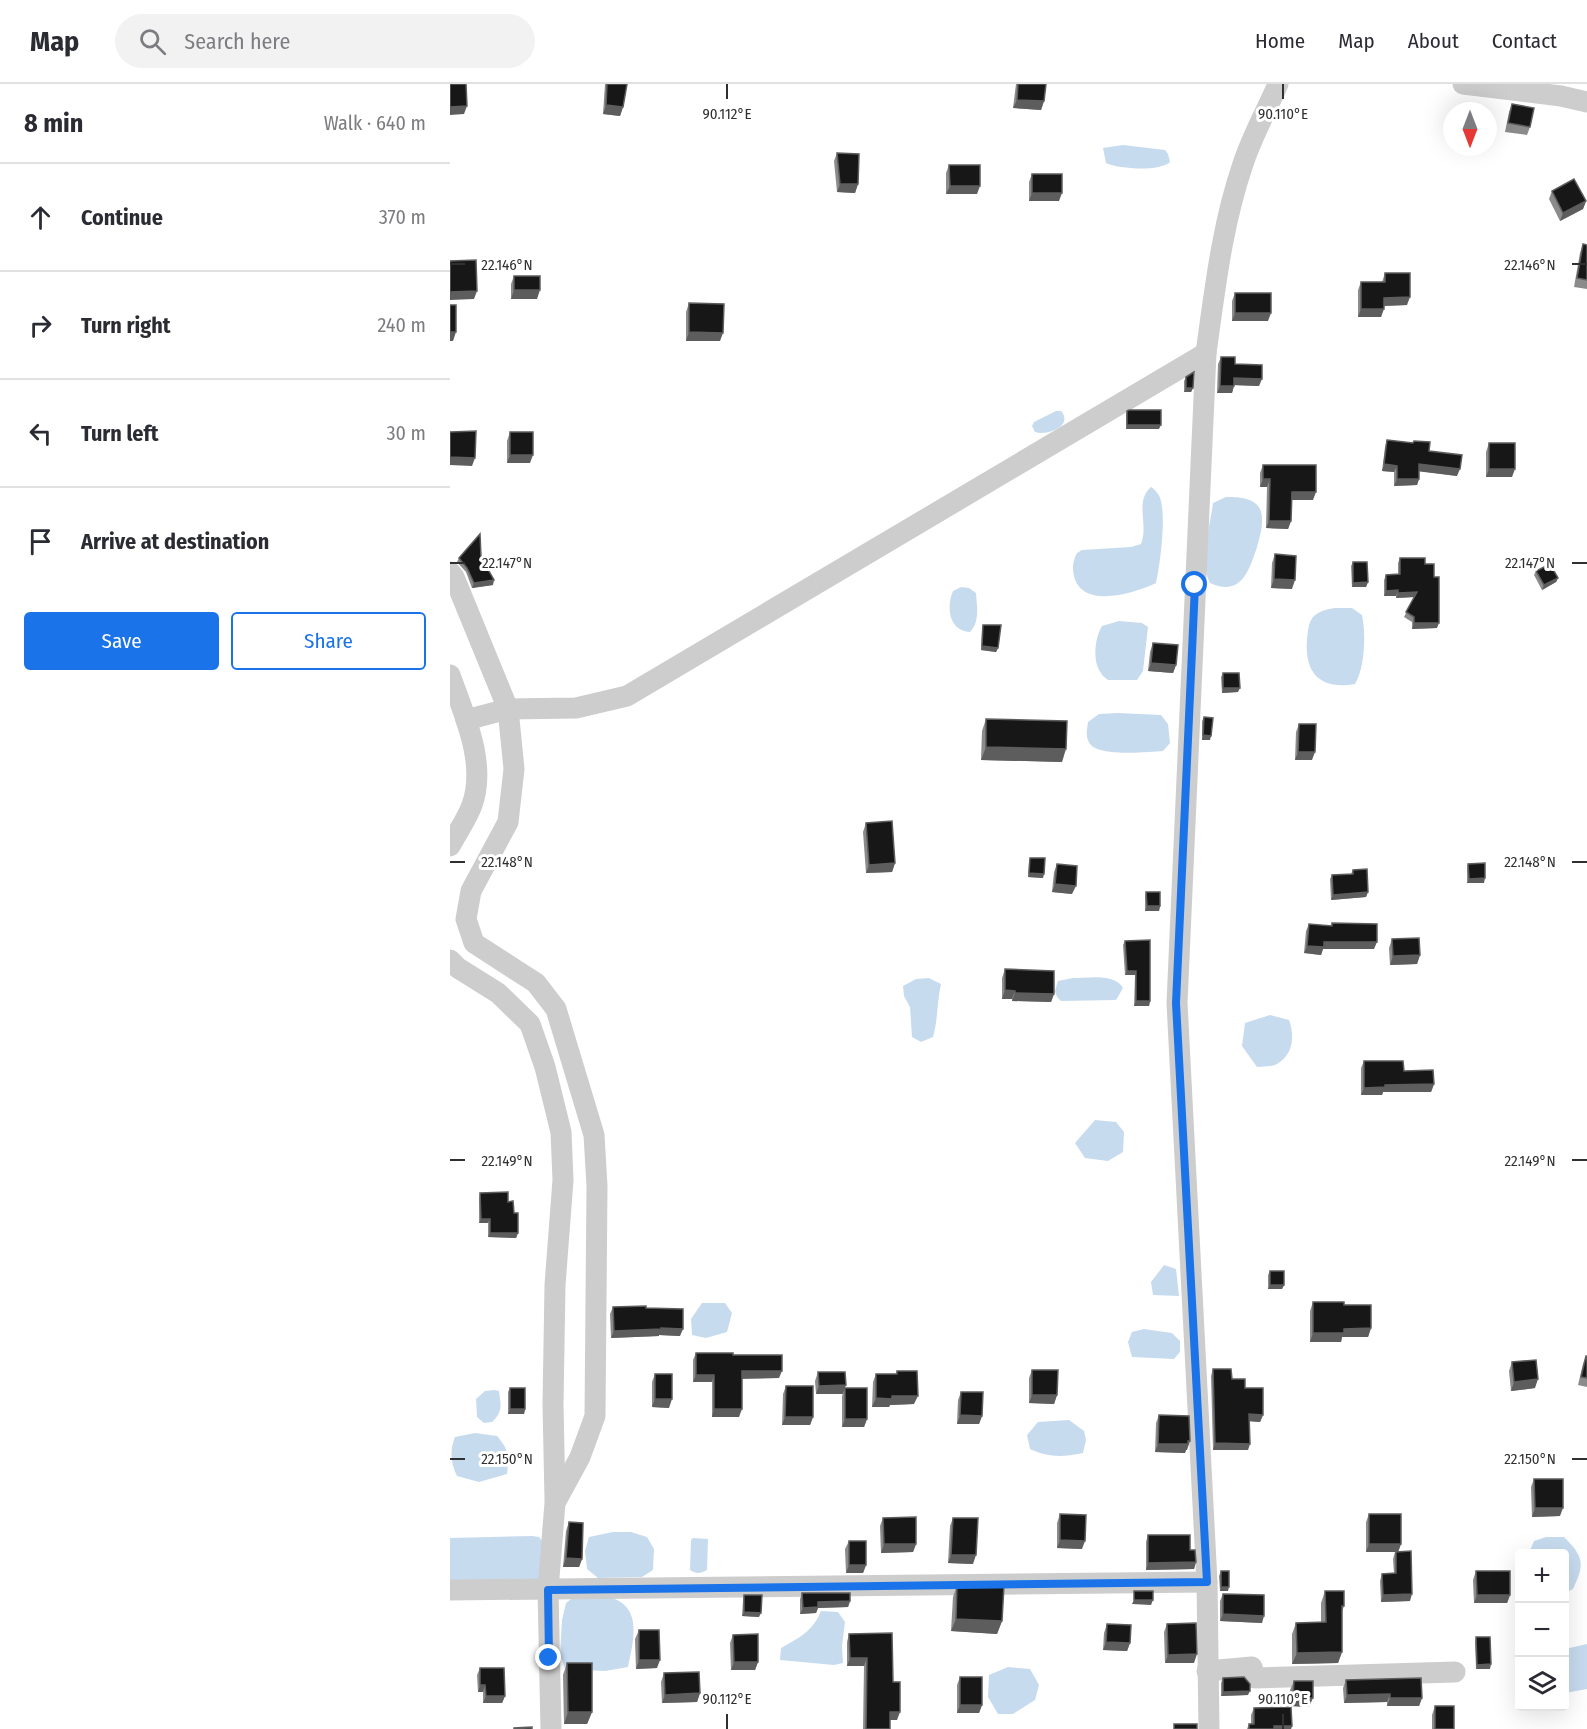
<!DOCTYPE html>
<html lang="en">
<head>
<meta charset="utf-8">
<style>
	body { margin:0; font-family:"Fira Sans Condensed",sans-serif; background:#f2f2f3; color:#2b2b33 }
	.controls { position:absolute; right:18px; bottom:18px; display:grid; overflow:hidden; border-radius:6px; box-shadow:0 6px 24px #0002 }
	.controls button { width:54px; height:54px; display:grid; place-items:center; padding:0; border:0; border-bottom:2px solid #e1e1e2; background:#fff; color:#2b2b33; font:30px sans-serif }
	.compass { position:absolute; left:993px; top:18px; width:54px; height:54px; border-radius:50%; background:#fff; box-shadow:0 6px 24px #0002; rotate:180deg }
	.stop { position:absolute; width:18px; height:18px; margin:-14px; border:4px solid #1a73e8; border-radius:50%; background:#fff }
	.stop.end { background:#1a73e8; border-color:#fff; box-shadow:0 2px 6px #0008 }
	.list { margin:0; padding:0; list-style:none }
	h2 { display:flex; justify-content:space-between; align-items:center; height:78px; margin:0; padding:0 24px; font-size:26px }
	h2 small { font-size:20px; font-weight:400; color:#7c7c81 }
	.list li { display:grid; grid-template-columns:39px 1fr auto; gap:18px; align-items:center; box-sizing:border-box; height:108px; padding:0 24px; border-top:2px solid #e1e1e2 }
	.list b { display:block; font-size:22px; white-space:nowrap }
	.list em { font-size:20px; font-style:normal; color:#7c7c81 }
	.actions { display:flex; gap:12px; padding:18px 24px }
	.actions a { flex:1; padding:14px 0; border:2px solid #1a73e8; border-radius:6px; text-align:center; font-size:21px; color:#1a73e8 }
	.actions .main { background:#1a73e8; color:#fff }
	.icon { flex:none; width:33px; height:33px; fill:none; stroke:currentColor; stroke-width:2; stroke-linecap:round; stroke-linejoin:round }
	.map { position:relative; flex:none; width:1137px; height:1645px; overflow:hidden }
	header { display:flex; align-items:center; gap:36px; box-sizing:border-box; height:84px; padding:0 30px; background:#fff; border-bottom:2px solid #e1e1e2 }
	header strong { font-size:28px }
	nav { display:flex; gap:33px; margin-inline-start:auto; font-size:21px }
	.search { width:420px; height:54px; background:#f2f2f3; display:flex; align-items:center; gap:15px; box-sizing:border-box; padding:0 21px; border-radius:33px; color:#7c7c81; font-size:22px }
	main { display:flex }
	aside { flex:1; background:#fff }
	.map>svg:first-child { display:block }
</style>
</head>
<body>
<header>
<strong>Map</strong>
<div class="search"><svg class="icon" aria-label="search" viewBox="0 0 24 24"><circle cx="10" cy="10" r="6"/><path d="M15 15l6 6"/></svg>Search here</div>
<nav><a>Home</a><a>Map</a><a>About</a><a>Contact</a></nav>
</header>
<main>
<aside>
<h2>8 min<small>Walk · 640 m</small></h2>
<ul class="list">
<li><svg class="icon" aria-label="ahead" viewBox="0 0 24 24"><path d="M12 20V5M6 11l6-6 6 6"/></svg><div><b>Continue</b></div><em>370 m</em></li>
<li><svg class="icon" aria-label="right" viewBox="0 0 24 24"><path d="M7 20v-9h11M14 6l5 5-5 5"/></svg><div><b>Turn right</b></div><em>240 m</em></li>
<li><svg class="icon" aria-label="left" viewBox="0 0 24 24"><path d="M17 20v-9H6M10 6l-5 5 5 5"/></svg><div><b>Turn left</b></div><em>30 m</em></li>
<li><svg class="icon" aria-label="arrive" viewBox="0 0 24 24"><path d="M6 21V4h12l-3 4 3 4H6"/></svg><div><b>Arrive at destination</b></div></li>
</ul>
<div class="actions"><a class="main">Save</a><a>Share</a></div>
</aside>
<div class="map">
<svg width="1137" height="1645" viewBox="0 0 1137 1645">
	<rect width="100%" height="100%" fill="#fff"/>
	<g fill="#c7dbef">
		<path d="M673 61 715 66 718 70 720 78C709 88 669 85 656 79L653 64Z"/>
		<path d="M606 327H611C624 342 597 352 585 348L582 342 584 338Z"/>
		<path d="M701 403C704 405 706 407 708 410 718 423 710 482 706 499 685 509 632 526 624 492 622 484 623 476 627 469L632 466 681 463 691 460C699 440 684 418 701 403Z"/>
		<path d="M776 413C787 413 804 413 810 425 815 436 810 452 807 463 799 487 791 513 760 499 749 479 760 442 763 419Z"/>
		<path d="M511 503 519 504 526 509C527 523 530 538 520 548 499 547 496 523 503 507Z"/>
		<path d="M885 524H902L912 531C916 550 915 584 905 600 871 606 854 590 857 555 858 548 858 539 863 533 869 527 877 525 885 524Z"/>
		<path d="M669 537 692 539 698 543 693 587 687 596H658C656 594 652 592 651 589 642 577 645 553 652 542Z"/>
		<path d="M668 629 711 631 718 640 720 659 713 667C698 668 650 673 640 660 635 653 637 646 638 638L649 630Z"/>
		<path d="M479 894 491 900C487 917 488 936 483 953L471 958 462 953 460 923 454 912 453 902 466 895Z"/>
		<path d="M623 894C638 894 665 889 673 904L666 916 611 917 607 913 605 907 608 897Z"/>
		<path d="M820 931 839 936C845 952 843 971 827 980 822 983 813 982 807 983L792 962 795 939Z"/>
		<path d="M645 1036 666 1038 674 1048 673 1068 658 1077 635 1074 625 1059Z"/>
		<path d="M714 1181 726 1185 729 1212 703 1211 701 1198Z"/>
		<path d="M252 1219H275L282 1229 277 1248 256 1254 242 1251 241 1235Z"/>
		<path d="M694 1245 722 1249 730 1257V1268L724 1275 682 1273 678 1258 682 1248Z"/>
		<path d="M44 1306 49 1307C51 1322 53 1328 42 1338L34 1339 27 1333 26 1315 35 1307Z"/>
		<path d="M619 1336 634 1347 636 1356 633 1369C612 1373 600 1374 580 1365L577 1351 588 1338Z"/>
		<path d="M25 1349 47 1352C59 1366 59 1372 57 1390L29 1398 7 1392C0 1379 0 1365 5 1353Z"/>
		<path d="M163 1448H181L197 1453 204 1465 203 1486 192 1493 148 1494 137 1485 135 1467 139 1453Z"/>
		<path d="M82 1452 89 1453 93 1458 89 1497 0 1502V1454Z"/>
		<path d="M1096 1453H1114C1134 1473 1135 1480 1123 1505L1115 1509 1114 1470 1079 1469 1084 1457Z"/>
		<path d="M243 1454 258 1455 257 1486C250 1490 246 1490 240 1486L241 1456Z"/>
		<path d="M146 1510C153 1512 163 1513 169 1517 192 1530 182 1563 178 1583L155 1587 115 1585 110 1570 112 1536 116 1519 125 1512Z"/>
		<path d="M371 1527 388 1528 395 1538 392 1562 393 1579 384 1581 330 1576 331 1564C349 1554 363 1547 371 1527Z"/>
		<path d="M1137 1560V1605L1115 1609V1565Z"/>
		<path d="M558 1583 580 1585 589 1601 585 1616 563 1630H548L538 1613 539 1591Z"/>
	</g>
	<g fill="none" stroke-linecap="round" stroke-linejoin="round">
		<g stroke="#cdcdcd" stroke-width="21">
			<path d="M1013 0 1111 12 1137 18"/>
			<path d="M0 488 4 493 58 625 64 685 58 738 21 807 16 835 24 859 86 899 106 925 144 1051 147 1102 145 1332 130 1373 105 1419 98 1506 101 1645"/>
			<path d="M0 591C14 631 37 679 22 721 17 735 7 749 0 762"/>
			<path d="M16 636 58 625 126 624 177 612 756 269"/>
			<path d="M0 876 8 884 48 909 80 940 95 983 111 1048 113 1096 105 1201 103 1320 105 1416"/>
			<path d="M0 1506 757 1498"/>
			<path d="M757 1587 802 1583 805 1594 1005 1588"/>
			<path d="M759 1645 757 1498 727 919 756 269C765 205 772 141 793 80 802 52 817 26 828 0"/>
		</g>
	</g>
	<g fill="#8b8b8b">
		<path d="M155 0H177L173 23 170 32 153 30Z"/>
		<path d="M566 0H596L594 17 591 26 563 24Z"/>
		<path d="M1062 20 1080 43 1077 51 1055 48 1059 28Z"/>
		<path d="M387 69 408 100 405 109 387 108 384 77Z"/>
		<path d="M499 81 527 110H496V89Z"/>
		<path d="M582 90 609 117H579V98Z"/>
		<path d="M1102 107 1136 117 1133 125 1110 137 1099 115Z"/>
		<path d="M1133 160 1137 161V205L1124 203 1130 169Z"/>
		<path d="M935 189 957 221 934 222 931 233H908V206L911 198H932Z"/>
		<path d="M64 192 87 215H61V200Z"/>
		<path d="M785 209 818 237H782V217Z"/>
		<path d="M239 219 270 257H236V228Z"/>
		<path d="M771 273 785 280 809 302 784 301 782 309H767L768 280Z"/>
		<path d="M736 293 743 304 741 308H734V297Z"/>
		<path d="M677 327 709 345H676V331Z"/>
		<path d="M60 348 80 379H57V357Z"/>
		<path d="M937 356 963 359 964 357 979 367 1007 392 969 387V395L967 401 944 402V388L932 387 935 363Z"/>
		<path d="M1039 359 1062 393H1036V368Z"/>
		<path d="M813 381 863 416H842L841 437 838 445 816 444 817 403H810V389Z"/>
		<path d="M825 470 842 505 821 504 822 479Z"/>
		<path d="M9 474 43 501 22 504 16 488 7 478Z"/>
		<path d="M950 474 975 480 984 493 987 544 962 545V538L954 533 964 513 946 514V512H934V496L936 491 948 490V479Z"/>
		<path d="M903 478 918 498 916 503H902L901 482Z"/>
		<path d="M1086 487 1108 494 1106 498 1092 506 1084 491Z"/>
		<path d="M533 541 548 564 546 568 531 566 532 545Z"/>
		<path d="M703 559 726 581 723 589 698 587 700 568Z"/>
		<path d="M773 589 788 608 772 609 771 593Z"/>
		<path d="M754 633 760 656H752V637Z"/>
		<path d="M536 635 612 678 531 676 532 647Z"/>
		<path d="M849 640 862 676H845L846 648Z"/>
		<path d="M416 739 445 779 442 788 416 789 413 748Z"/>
		<path d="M580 774 593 794 578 793 579 778Z"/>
		<path d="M607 780 622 810 602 808 604 788Z"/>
		<path d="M1018 780 1034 799H1017V784Z"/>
		<path d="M903 786 918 808 916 813 881 816 880 795 882 791 901 790Z"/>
		<path d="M696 808 710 822 709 827H695V812Z"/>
		<path d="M882 839 924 865H873L871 871 854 869 856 847 859 840 881 842Z"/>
		<path d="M942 855 970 871 967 880 940 881 939 864Z"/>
		<path d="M675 857 700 917 699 922H684L685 891H675L673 861Z"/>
		<path d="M555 885 604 910 601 918 562 917V915H552V894Z"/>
		<path d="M914 977 954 987 984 1000 981 1008H933L932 1011H911V984Z"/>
		<path d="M30 1109 58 1118 64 1129 68 1149 66 1154 38 1153V1139H29V1114Z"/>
		<path d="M820 1187 834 1201 832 1205H818V1191Z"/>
		<path d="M863 1218 894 1221 921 1244 918 1253H892L891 1258H860V1227Z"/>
		<path d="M163 1223 196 1224 230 1252 209 1251V1252L161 1254 160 1230Z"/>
		<path d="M246 1269 283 1271 329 1294H292L289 1333H262V1298H243V1276Z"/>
		<path d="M1136 1272H1137V1303L1128 1301 1133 1280Z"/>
		<path d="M1062 1278 1085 1304 1061 1307 1059 1287Z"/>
		<path d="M763 1285 782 1295 795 1304 813 1331 810 1338 799 1337 798 1366H763L761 1292Z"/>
		<path d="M582 1286 607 1311 604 1320 579 1319V1294Z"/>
		<path d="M447 1287 464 1320 440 1321 439 1323H422L423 1298 426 1290H446Z"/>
		<path d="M368 1288 393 1310H366L365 1297Z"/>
		<path d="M205 1290 219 1324 202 1323V1298Z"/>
		<path d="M336 1302 363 1333 360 1341H332L333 1310Z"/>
		<path d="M60 1304 75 1325 74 1330H58V1308Z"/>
		<path d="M395 1304 417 1335 414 1343H392V1312Z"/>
		<path d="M511 1308 532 1332 529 1340H507L508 1316Z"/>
		<path d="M709 1331 737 1366H736L735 1369 705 1368 706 1339Z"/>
		<path d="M1084 1395 1110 1432 1082 1433 1081 1403Z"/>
		<path d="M610 1430 632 1465 607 1464V1439Z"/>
		<path d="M919 1430 951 1460 948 1468 960 1517 931 1518 930 1497 932 1490 944 1489 943 1475 945 1468H916V1438Z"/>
		<path d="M433 1434 466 1460 463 1468 431 1469 430 1442Z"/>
		<path d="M503 1434 523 1480 498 1479 500 1442Z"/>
		<path d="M119 1438 132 1475 129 1483H113L116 1447Z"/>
		<path d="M698 1451 740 1466 746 1478 744 1485 696 1486V1458Z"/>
		<path d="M399 1457 416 1481 413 1489H396L395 1465Z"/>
		<path d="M771 1487 778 1507H770L769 1492Z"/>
		<path d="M1026 1487 1060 1511 1057 1519H1024L1023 1496Z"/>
		<path d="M507 1501 552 1537 547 1550 501 1547 503 1513Z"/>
		<path d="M875 1507 894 1522 892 1528V1568L888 1579 842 1580V1550L846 1539 871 1538V1519Z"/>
		<path d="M352 1509 400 1517 398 1523 368 1524 366 1529 350 1530V1515Z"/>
		<path d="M773 1510 812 1539 770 1537V1517Z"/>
		<path d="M294 1511 309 1533 292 1532 293 1516Z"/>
		<path d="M657 1540 680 1559 677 1567 653 1566 654 1549Z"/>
		<path d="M717 1540 744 1579H715L714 1548Z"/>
		<path d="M189 1546 207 1584 186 1585 185 1555Z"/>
		<path d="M399 1550 443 1598 447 1636H440V1645H413L414 1582H397V1558Z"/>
		<path d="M283 1551 308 1578 305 1586H281L280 1559Z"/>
		<path d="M1026 1553 1040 1585H1026L1025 1558Z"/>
		<path d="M117 1579 142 1628 137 1640H114L113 1591Z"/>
		<path d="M30 1584 55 1612 52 1619H33V1608H28L27 1591Z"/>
		<path d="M214 1589 250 1609 247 1618 212 1619 211 1598Z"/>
		<path d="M510 1593 532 1621 529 1629H507V1601Z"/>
		<path d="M773 1594 798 1611 771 1612V1599Z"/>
		<path d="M896 1596 972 1614 969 1622H937V1618L894 1619 893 1604Z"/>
		<path d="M844 1597 859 1623 840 1622V1606Z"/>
		<path d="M985 1622 1004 1645H982V1631Z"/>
		<path d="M804 1624 842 1642 841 1645H797L799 1640H801V1631Z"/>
	</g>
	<g fill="#5d5d5d">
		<path d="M567 16 594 17 591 26 563 24Z"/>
		<path d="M156 21 173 23 170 32 153 30Z"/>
		<path d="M17 22 14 30 0 31V23Z"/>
		<path d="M390 100H408L405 109 387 108Z"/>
		<path d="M500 102H530L527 110H496Z"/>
		<path d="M582 109H612L609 117H579Z"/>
		<path d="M1136 117 1133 125 1110 137 1113 129Z"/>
		<path d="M64 206H90L87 215H61Z"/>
		<path d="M27 207 24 215 0 216V208Z"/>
		<path d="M960 213 957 221 931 222 934 214Z"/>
		<path d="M911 225H934L931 233H908Z"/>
		<path d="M785 229H821L818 237H782Z"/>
		<path d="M0 248H6L3 257H0Z"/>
		<path d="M239 248 273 249 270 257H236Z"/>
		<path d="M784 294 812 295 809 302 782 301Z"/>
		<path d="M770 302H784L782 309H767Z"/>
		<path d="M736 304H743L741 308H734Z"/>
		<path d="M677 341H711L709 345H676Z"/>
		<path d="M60 371H83L80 379H57Z"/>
		<path d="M0 373 25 374 22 382 0 381Z"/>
		<path d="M934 380 947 382 944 388 932 387Z"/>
		<path d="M969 380 1010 385 1007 392 966 387Z"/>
		<path d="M1039 385H1065L1062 393H1036Z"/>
		<path d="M813 395H820L817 403H810Z"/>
		<path d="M947 395H969L967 401 944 402Z"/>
		<path d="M842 408H866L863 416H839Z"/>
		<path d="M819 437H841L838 445 816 444Z"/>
		<path d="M1108 494 1106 498 1092 506 1094 501Z"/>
		<path d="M824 495 845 496 842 505 821 504Z"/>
		<path d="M44 496 43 501 22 504 24 499Z"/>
		<path d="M918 498 916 503H902L903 499Z"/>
		<path d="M948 506 946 512H934L936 507Z"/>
		<path d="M967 508 965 513 946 514 948 509Z"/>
		<path d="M964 539H989L987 544 962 545Z"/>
		<path d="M532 562 548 564 546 568 531 566Z"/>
		<path d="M701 579 726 581 723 589 698 587Z"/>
		<path d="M773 604H790L788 608 772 609Z"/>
		<path d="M753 651 761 652 760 656H752Z"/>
		<path d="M536 663 616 665 612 678 531 676Z"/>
		<path d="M848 668H865L862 676H845Z"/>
		<path d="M445 779 442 788 416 789 419 781Z"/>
		<path d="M579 789 594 790 593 794 578 793Z"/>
		<path d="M1035 794 1034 799H1017L1019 795Z"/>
		<path d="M605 800 626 802 622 810 602 808Z"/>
		<path d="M918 808 916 813 881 816 883 811Z"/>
		<path d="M697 822H710L709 827H695Z"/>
		<path d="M874 858H927L924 865H873L871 871 854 869 857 862Z"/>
		<path d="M970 871 967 880 940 881 943 872Z"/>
		<path d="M677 887H686L685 891H675Z"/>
		<path d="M555 906 565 907 562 915H552Z"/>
		<path d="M565 909 604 910 601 918 562 917Z"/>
		<path d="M686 917H700L699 922H684Z"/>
		<path d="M984 1000 981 1008H933L932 1011H911L914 1004 935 1001Z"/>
		<path d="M31 1135H40L38 1139H29Z"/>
		<path d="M40 1149H68L66 1154 38 1153Z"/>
		<path d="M820 1201H834L832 1205H818Z"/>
		<path d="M211 1244 233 1245 230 1252 209 1251V1252L161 1254 164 1247Z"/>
		<path d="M921 1244 918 1253H892L891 1258H860L863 1249 894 1245Z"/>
		<path d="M292 1287H332L329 1294 289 1295Z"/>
		<path d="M246 1291H264L262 1298H243Z"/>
		<path d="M1088 1295 1085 1304 1061 1307 1064 1298Z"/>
		<path d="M396 1301 393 1310H366L369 1302Z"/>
		<path d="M582 1311H607L604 1320 579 1319Z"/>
		<path d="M442 1312H468L464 1320 440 1321 439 1323H422L426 1314Z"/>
		<path d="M205 1315H222L219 1324 202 1323Z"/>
		<path d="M60 1325H75L74 1330H58Z"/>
		<path d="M264 1325H292L289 1333H262Z"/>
		<path d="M799 1330 813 1331 810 1338 796 1337Z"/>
		<path d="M510 1331 532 1332 529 1340H507Z"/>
		<path d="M335 1333H363L360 1341H332Z"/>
		<path d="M395 1335H417L414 1343H392Z"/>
		<path d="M740 1357 737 1366H736L735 1369 705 1368 708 1360Z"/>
		<path d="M765 1359 800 1360 798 1366H763Z"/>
		<path d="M1085 1424H1113L1110 1432 1082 1433Z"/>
		<path d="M610 1456 635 1457 632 1465 607 1464Z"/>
		<path d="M434 1460H466L463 1468 431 1469Z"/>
		<path d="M919 1460H951L948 1468H916Z"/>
		<path d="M501 1471H526L523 1480 498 1479Z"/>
		<path d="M116 1474 132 1475 129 1483H113Z"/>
		<path d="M746 1478 744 1485 696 1486 698 1479Z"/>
		<path d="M399 1481H416L413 1489H396Z"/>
		<path d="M771 1503H779L778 1507H770Z"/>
		<path d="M962 1510 960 1517 931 1518 933 1511Z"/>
		<path d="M1027 1511H1060L1057 1519H1024Z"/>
		<path d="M684 1516H703L701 1521 682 1520Z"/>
		<path d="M400 1517 398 1523 368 1524 366 1529 350 1530 353 1524 368 1518Z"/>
		<path d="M294 1528 311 1529 309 1533 292 1532Z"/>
		<path d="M773 1530 814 1532 812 1539 770 1537Z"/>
		<path d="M506 1535 552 1537 547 1550 501 1547Z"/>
		<path d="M656 1558 680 1559 677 1567 653 1566Z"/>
		<path d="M892 1568 888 1579 842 1580 847 1569Z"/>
		<path d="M747 1570 744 1579H715L718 1571Z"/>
		<path d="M400 1574H417L414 1582H397Z"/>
		<path d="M189 1576H210L207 1584 186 1585Z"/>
		<path d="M284 1578H308L305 1586H281Z"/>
		<path d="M1041 1580 1040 1585H1026L1027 1581Z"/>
		<path d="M30 1601H35L33 1608H28Z"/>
		<path d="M800 1607 798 1611 771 1612 773 1608Z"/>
		<path d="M250 1609 247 1618 212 1619 215 1611Z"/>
		<path d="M940 1610 937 1618 894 1619 897 1611Z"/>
		<path d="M36 1612H55L52 1619H33Z"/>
		<path d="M843 1614H863L859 1623 840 1622Z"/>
		<path d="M940 1614H972L969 1622H937Z"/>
		<path d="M510 1621H532L529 1629H507Z"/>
		<path d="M118 1628H142L137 1640H114Z"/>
		<path d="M440 1628H450L447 1636H437Z"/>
		<path d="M824 1642H842L841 1645H823Z"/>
	</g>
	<g fill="#171717" stroke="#5d5d5d" stroke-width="1.5">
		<path d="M0 0H16L17 22 0 23Z"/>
		<path d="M157 0H177L173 23 156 21Z"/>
		<path d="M568 0H596L594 17 567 16Z"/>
		<path d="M1062 20 1084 24 1080 43 1058 39Z"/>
		<path d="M387 69 409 70 408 100H390Z"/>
		<path d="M499 81H530V102H500Z"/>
		<rect x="582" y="90" width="30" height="19"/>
		<path d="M1124 95 1136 117 1113 129 1102 107Z"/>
		<path d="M1133 160 1137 161V196L1127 194Z"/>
		<path d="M26 176 27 207 0 208V177Z"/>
		<path d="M935 189H960V213L934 214V225H911V198H935Z"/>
		<rect x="64" y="192" width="26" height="14"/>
		<rect x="785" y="209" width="36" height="20"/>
		<path d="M239 219 274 220 273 249 239 248Z"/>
		<rect x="0" y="221" width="6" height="27"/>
		<path d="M771 273H785V280L812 281V295L784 294V302H770Z"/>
		<path d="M744 288 743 304H736V293Z"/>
		<path d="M679 326H711V341H677V327Z"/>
		<path d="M26 347 25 374 0 373V348Z"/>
		<rect x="60" y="348" width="23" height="23"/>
		<path d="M937 356 963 359 964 357 980 358 979 367 1012 371 1010 385 969 380V395H947V382L934 380Z"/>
		<rect x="1039" y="359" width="26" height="26"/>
		<path d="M813 381H866V408H842L841 437H819L820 395H813Z"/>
		<path d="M30 450 31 473 44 496 24 499 17 484 9 474Z"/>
		<path d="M825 470 846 472 845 496 824 495Z"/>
		<path d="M950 474H975V480H984V493H989V539H964V533L956 528 967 508 948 509V506L936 507V491L950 490Z"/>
		<path d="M903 478H917L918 498 903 499Z"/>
		<path d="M1100 480 1108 494 1094 501 1086 487Z"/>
		<path d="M533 541H551L548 564 532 562Z"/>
		<path d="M703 559 728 561 726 581 701 579Z"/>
		<path d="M773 589H789L790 604H773Z"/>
		<path d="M754 633 763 634 761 652 753 651Z"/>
		<path d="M536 635 617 637 616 665 536 663Z"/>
		<path d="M849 640H866L865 668H848Z"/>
		<path d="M442 737 445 779 419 781 416 739Z"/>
		<path d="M580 774H595L594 790 579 789Z"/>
		<path d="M1035 779V794L1019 795 1018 780Z"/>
		<path d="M607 780 627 782 626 802 605 800Z"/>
		<path d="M917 785 918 808 883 811 882 791 903 790V786Z"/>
		<path d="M696 808H710V822H697Z"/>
		<path d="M882 839 927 840V858H874V863L857 862 859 840 882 842Z"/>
		<path d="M969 854 970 871 943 872 942 855Z"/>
		<path d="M700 856V917H686V887H677L675 857Z"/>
		<path d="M555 885 604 887V910L565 909V907L555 906Z"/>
		<path d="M914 977H953L954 987 983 986 984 1000 935 1001V1003L914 1004Z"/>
		<path d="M58 1108V1118L63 1117 64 1129H68V1149H40V1135H31L30 1109Z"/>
		<rect x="820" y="1187" width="14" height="14"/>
		<path d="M863 1218H894V1221H921V1244L894 1245V1249H863Z"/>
		<path d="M196 1222V1224L233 1225V1245L211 1244V1245L164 1247 163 1223Z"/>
		<path d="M246 1269H283V1271H332V1287H292V1325H264V1291H246Z"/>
		<path d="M1136 1272H1137V1294L1131 1293Z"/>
		<path d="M1086 1276 1088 1295 1064 1298 1062 1278Z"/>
		<path d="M763 1285H781L782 1295H795V1304H813V1331L799 1330 800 1360 765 1359Z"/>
		<path d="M582 1286H608L607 1311H582Z"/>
		<path d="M447 1287H467L468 1312H442V1315L426 1314V1290H447Z"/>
		<path d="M368 1288H395L396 1301 369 1302Z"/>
		<rect x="205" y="1290" width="17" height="25"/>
		<path d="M336 1302H363V1333H335Z"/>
		<rect x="60" y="1304" width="15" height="21"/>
		<rect x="395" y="1304" width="22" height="31"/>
		<path d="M511 1308H533L532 1332 510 1331Z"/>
		<path d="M709 1331 739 1332 740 1357H738V1360H708Z"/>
		<path d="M1084 1395H1113V1424H1085Z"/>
		<path d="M610 1430 636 1431 635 1457 610 1456Z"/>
		<rect x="919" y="1430" width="32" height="30"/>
		<path d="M466 1433V1460H434L433 1434Z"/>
		<path d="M503 1434H528L526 1471H501Z"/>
		<path d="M119 1438 133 1439 132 1475 116 1474Z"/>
		<path d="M698 1451H740V1466H745L746 1478 698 1479Z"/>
		<rect x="399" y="1457" width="17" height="24"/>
		<path d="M961 1467 962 1510 933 1511 932 1490 946 1489V1468Z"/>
		<rect x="771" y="1487" width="8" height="16"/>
		<path d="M1026 1487H1060V1511H1027Z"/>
		<path d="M507 1501H554L552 1537 506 1535Z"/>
		<rect x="684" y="1507" width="19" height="9"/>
		<path d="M875 1507H894V1522H892V1568L847 1569 846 1539 876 1538Z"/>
		<path d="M352 1509H400V1517L368 1518V1523L353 1524Z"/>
		<path d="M773 1510 814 1511V1532L773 1530Z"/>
		<path d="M294 1511H312L311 1529 294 1528Z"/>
		<path d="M746 1539 747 1570 718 1571 717 1540Z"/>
		<path d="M657 1540 681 1541 680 1559 656 1558Z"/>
		<path d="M189 1546H209L210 1576H189Z"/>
		<path d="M442 1549 443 1598H450V1628H440V1645H416L417 1574H400L399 1550Z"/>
		<path d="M308 1550V1578H284L283 1551Z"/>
		<path d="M1026 1553H1040L1041 1580 1027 1581Z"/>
		<path d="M117 1579H142V1628H118Z"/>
		<path d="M30 1584H54L55 1612H36L35 1601H30Z"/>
		<path d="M249 1588 250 1609 215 1611 214 1589Z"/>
		<rect x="510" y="1593" width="22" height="28"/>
		<path d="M794 1593 800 1600V1607L773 1608V1594Z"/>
		<path d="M971 1594 972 1614H940V1610L897 1611 896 1596Z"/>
		<path d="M844 1597H863V1614H843Z"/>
		<rect x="985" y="1622" width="19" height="23"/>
		<path d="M841 1623 842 1642H824V1645H799V1640H804V1624Z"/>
		<rect x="724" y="1640" width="23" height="5"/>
		<path d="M82 1643V1645H64V1644Z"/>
	</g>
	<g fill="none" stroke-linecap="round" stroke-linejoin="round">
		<path stroke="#1a73e8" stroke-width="8" d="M99 1574 98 1506 757 1498 726 919 745 501"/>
	</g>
	<path fill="none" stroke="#303030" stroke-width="2" d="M277 0V15M833 0V15M0 180H15M1122 180H1137M0 479H15M1122 479H1137M0 778H15M1122 778H1137M0 1076H15M1122 1076H1137M0 1375H15M1122 1375H1137M277 1630V1645M833 1630V1645"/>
	<g font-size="15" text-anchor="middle" fill="#303030" stroke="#fff" stroke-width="6" stroke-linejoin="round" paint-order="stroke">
		<text x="277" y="35">90.112°E</text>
		<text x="833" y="35">90.110°E</text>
		<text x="1080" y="186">22.146°N</text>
		<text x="57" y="186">22.146°N</text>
		<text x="1080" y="484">22.147°N</text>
		<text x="57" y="484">22.147°N</text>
		<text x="57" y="783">22.148°N</text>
		<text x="1080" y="783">22.148°N</text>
		<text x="57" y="1082">22.149°N</text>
		<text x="1080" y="1082">22.149°N</text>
		<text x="57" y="1380">22.150°N</text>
		<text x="1080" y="1380">22.150°N</text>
		<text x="277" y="1620">90.112°E</text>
		<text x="833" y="1620">90.110°E</text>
	</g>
</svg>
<div class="controls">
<button>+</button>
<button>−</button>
<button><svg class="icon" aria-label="layers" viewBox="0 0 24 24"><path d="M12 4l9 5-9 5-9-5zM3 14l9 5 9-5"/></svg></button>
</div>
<svg class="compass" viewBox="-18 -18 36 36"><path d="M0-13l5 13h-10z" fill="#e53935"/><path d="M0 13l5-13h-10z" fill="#7c7c81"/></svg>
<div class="stop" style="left:745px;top:501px"></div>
<div class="stop end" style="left:99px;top:1574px"></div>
</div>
</main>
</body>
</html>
